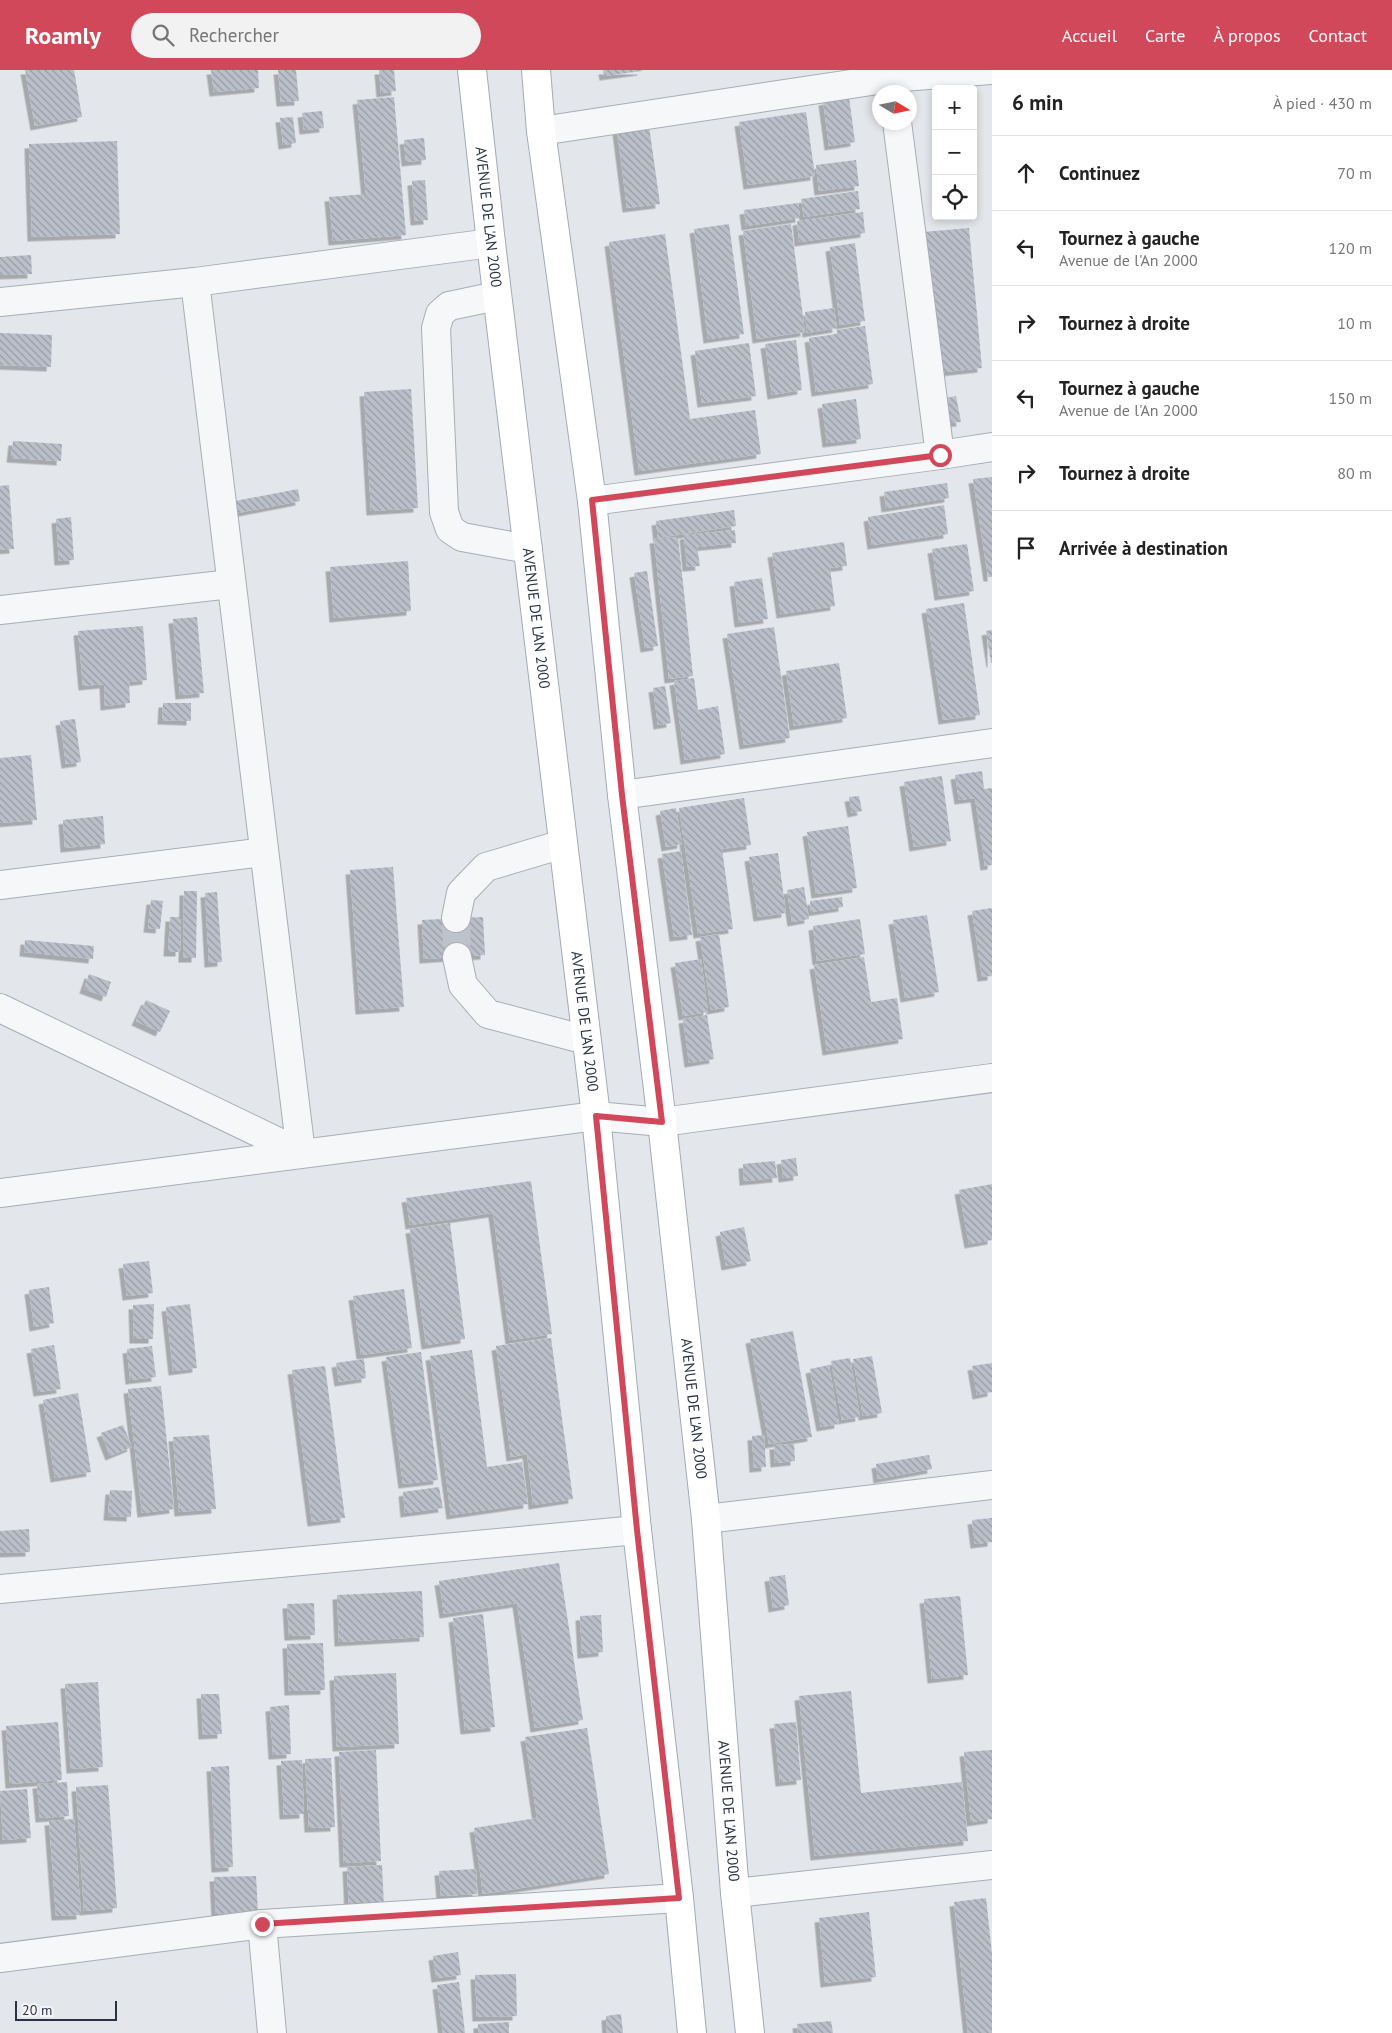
<!DOCTYPE html>
<html lang="fr">
<head>
<meta charset="utf-8">
<style>
	body { margin:0; font-family:"PT Sans",sans-serif; background:#f2f2f2; color:#222 }
	.controls { position:absolute; right:15px; top:15px; display:grid; overflow:hidden; border-radius:5px; box-shadow:0 2px 8px #0003 }
	.controls button { width:45px; height:45px; display:grid; place-items:center; padding:0; border:0; border-bottom:1px solid #e0e0e0; background:#fff; color:#222; font:25px sans-serif }
	.compass { position:absolute; left:872px; top:15px; width:45px; height:45px; border-radius:50%; background:#fff; box-shadow:0 2px 8px #0003; rotate:100deg }
	.scale { position:absolute; left:15px; bottom:12px; width:102px; box-sizing:border-box; padding-left:5px; border:2px solid #2a3344; border-top:0; font-size:14px; line-height:18px; white-space:nowrap; color:#2a3344; -webkit-text-stroke:4px #f3f5f8; paint-order:stroke }
	.stop { position:absolute; width:15px; height:15px; margin:-11px; border:4px solid #d0485a; border-radius:50%; background:#fff }
	.stop.end { background:#d0485a; border-color:#fff; box-shadow:0 1px 5px #0008 }
	.list { margin:0; padding:0; list-style:none }
	h2 { display:flex; justify-content:space-between; align-items:center; height:65px; margin:0; padding:0 20px; font-size:21px }
	h2 small { font-size:16px; font-weight:400; color:#767676 }
	.list li { display:grid; grid-template-columns:32px 1fr auto; gap:15px; align-items:center; box-sizing:border-box; height:75px; padding:0 20px; border-top:1px solid #e0e0e0 }
	.list b { display:block; font-size:19px; white-space:nowrap }
	.list p { margin:0; font-size:16px; white-space:nowrap; color:#767676 }
	.list em { font-size:16px; font-style:normal; color:#767676 }
	.icon { flex:none; width:28px; height:28px; fill:none; stroke:currentColor; stroke-width:2; stroke-linecap:round; stroke-linejoin:round }
	.map { position:relative; flex:none; width:992px; height:1963px; overflow:hidden }
	header { display:flex; align-items:center; gap:30px; box-sizing:border-box; height:70px; padding:0 25px; background:#d0485a; color:#fff }
	header strong { font-size:24px }
	nav { display:flex; gap:28px; margin-inline-start:auto; font-size:18px }
	.search { width:350px; height:45px; background:#f2f2f2; display:flex; align-items:center; gap:12px; box-sizing:border-box; padding:0 18px; border-radius:28px; color:#767676; font-size:19px }
	main { display:flex }
	aside { flex:1; background:#fff }
	.map>svg:first-child { display:block }
</style>
</head>
<body>
<header>
<strong>Roamly</strong>
<div class="search"><svg class="icon" aria-label="search" viewBox="0 0 24 24"><circle cx="10" cy="10" r="6"/><path d="M15 15l6 6"/></svg>Rechercher</div>
<nav><a>Accueil</a><a>Carte</a><a>À propos</a><a>Contact</a></nav>
</header>
<main>
<div class="map">
<svg width="992" height="1963" viewBox="0 0 992 1963">
	<defs>
		<pattern id="building-back-hatch" width="6" height="6" patternUnits="userSpaceOnUse" patternTransform="scale(1.25)"><rect width="6" height="6" fill="#babfc9"/><path d="M-1 5l2 2M0 0l6 6M5-1l2 2" fill="none" stroke="#979ca5"/></pattern>
		<filter id="shadow"><feDropShadow dx="-4.5" dy="4.5" stdDeviation="0" flood-color="#0004"/></filter>
	</defs>
	<rect width="100%" height="100%" fill="#e3e6eb"/>
	<g fill="url(#building-back-hatch)" filter="url(#shadow)">
		<path d="M25 0H74L82 47 35 56Z"/>
		<path d="M211 0H258L259 18 214 22Z"/>
		<path d="M278 0H296L299 31 281 32Z"/>
		<path d="M379 0H394L396 21 381 23Z"/>
		<path d="M603 0H642V1L604 6Z"/>
		<path d="M394 27 406 165 333 171 329 127 366 124 357 30Z"/>
		<path d="M849 27 855 72 829 76 823 31Z"/>
		<path d="M322 41 324 58 304 60 302 43Z"/>
		<path d="M806 42 815 106 748 115 739 52Z"/>
		<path d="M293 47 296 73 283 75 280 48Z"/>
		<path d="M649 56 660 134 627 138 617 60Z"/>
		<path d="M424 68 426 90 406 92 404 70Z"/>
		<path d="M117 71 120 164 32 167 29 74Z"/>
		<path d="M856 90 859 116 819 121 816 95Z"/>
		<path d="M425 110 428 150 415 151 412 111Z"/>
		<path d="M858 121 860 139 804 147 801 129Z"/>
		<path d="M798 133 800 148 746 156 744 140Z"/>
		<path d="M863 142 865 163 799 172 797 151Z"/>
		<path d="M729 154 744 264 708 269 694 159Z"/>
		<path d="M791 154 805 262 757 269 743 161Z"/>
		<path d="M969 158 982 298 936 303 923 162Z"/>
		<path d="M665 164 690 349 755 340 761 384 639 401 609 172Z"/>
		<path d="M855 173 865 251 840 255 830 177Z"/>
		<path d="M31 185 32 204 0 205V187Z"/>
		<path d="M834 238 837 258 807 263 805 242Z"/>
		<path d="M865 256 873 314 816 322 809 268 837 264V260Z"/>
		<path d="M0 263 52 265 51 297 0 295Z"/>
		<path d="M796 270 802 320 772 325 765 274Z"/>
		<path d="M749 273 756 326 702 333 695 281Z"/>
		<path d="M411 319 418 438 371 441 364 322Z"/>
		<path d="M956 326 961 352 945 353 941 329Z"/>
		<path d="M856 329 861 369 827 373 822 334Z"/>
		<path d="M13 371 62 374 61 391 11 388Z"/>
		<path d="M992 407V507H988L973 409Z"/>
		<path d="M947 413 949 428 886 438 884 422Z"/>
		<path d="M9 415 14 479 0 480V416Z"/>
		<path d="M298 419 300 431 238 443 235 431Z"/>
		<path d="M944 435 948 464 872 475 868 447Z"/>
		<path d="M734 440 736 456 658 468 656 451Z"/>
		<path d="M71 447 74 490 59 491 56 449Z"/>
		<path d="M735 460 736 473 697 477 700 496 687 497 684 465Z"/>
		<path d="M678 467 693 606 669 609 654 469Z"/>
		<path d="M844 472 847 496 830 498 835 536 781 544 772 483Z"/>
		<path d="M967 474 974 521 939 526 932 479Z"/>
		<path d="M408 491 411 541 334 548 330 497Z"/>
		<path d="M647 501 658 576 645 578 634 503Z"/>
		<path d="M762 508 768 549 739 553 734 512Z"/>
		<path d="M964 533 980 645 943 650 926 539Z"/>
		<path d="M197 547 204 623 180 625 173 549Z"/>
		<path d="M143 556 147 610 129 612 130 633 105 636 104 614 83 616 78 561Z"/>
		<path d="M774 557 790 668 744 675 727 564Z"/>
		<path d="M992 560V593H991L986 561Z"/>
		<path d="M839 593 847 648 794 656 786 601Z"/>
		<path d="M694 608 698 640 718 636 725 684 685 690 674 611Z"/>
		<path d="M665 616 671 653 658 655 653 618Z"/>
		<path d="M163 633H191V651L162 650Z"/>
		<path d="M75 649 81 692 66 694 60 651Z"/>
		<path d="M31 685 37 750 0 753V688Z"/>
		<path d="M982 701 984 719 992 718V795L985 796 975 728 959 730 955 705Z"/>
		<path d="M942 706 951 771 914 777 904 712Z"/>
		<path d="M859 726 862 741 852 743 849 727Z"/>
		<path d="M744 728 751 775 722 779 733 859 698 864 679 738Z"/>
		<path d="M676 738 682 774 666 777 660 741Z"/>
		<path d="M103 746 105 774 65 778 63 750Z"/>
		<path d="M848 756 857 818 816 824 807 762Z"/>
		<path d="M681 781 692 865 674 867 662 784Z"/>
		<path d="M778 783 786 843 758 847 749 787Z"/>
		<path d="M393 797 404 937 360 940 350 800Z"/>
		<path d="M804 817 809 849 792 852 787 820Z"/>
		<path d="M184 821H197L196 888H183Z"/>
		<path d="M217 822 222 892 209 893 205 823Z"/>
		<path d="M842 827 843 837 811 842 810 831Z"/>
		<path d="M151 830 163 831 160 859 148 858Z"/>
		<path d="M992 838V906L982 907 972 841Z"/>
		<path d="M927 845 939 922 905 928 893 850Z"/>
		<path d="M170 847H181L180 882H168Z"/>
		<path d="M483 847 485 885 424 889 422 850Z"/>
		<path d="M860 849 865 884 817 891 813 856Z"/>
		<path d="M719 864 729 937 711 940 700 867Z"/>
		<path d="M25 870 94 876 93 889 24 882Z"/>
		<path d="M864 887 871 932 897 928 903 969 827 981 814 895Z"/>
		<path d="M701 889 708 942 683 946 675 893Z"/>
		<path d="M89 904 111 912 106 927 84 919Z"/>
		<path d="M146 930 170 941 160 962 136 951Z"/>
		<path d="M707 945 714 989 689 993 683 949Z"/>
		<path d="M796 1088 798 1106 783 1108 781 1090Z"/>
		<path d="M775 1091 777 1108 744 1111 743 1094Z"/>
		<path d="M531 1111 552 1264 510 1270 493 1143 410 1155 406 1128Z"/>
		<path d="M992 1114V1170L969 1174 959 1120Z"/>
		<path d="M450 1153 465 1269 426 1275 410 1159Z"/>
		<path d="M744 1157 751 1191 726 1196 720 1162Z"/>
		<path d="M149 1191 153 1223 127 1226 123 1194Z"/>
		<path d="M49 1217 54 1253 34 1257 29 1220Z"/>
		<path d="M404 1219 412 1278 361 1285 353 1226Z"/>
		<path d="M154 1234 153 1269H134L133 1235Z"/>
		<path d="M190 1234 197 1298 173 1301 166 1237Z"/>
		<path d="M793 1261 812 1367 769 1374 750 1269Z"/>
		<path d="M551 1268 573 1429 533 1435 527 1384 511 1387 496 1276Z"/>
		<path d="M54 1275 61 1319 38 1322 31 1279Z"/>
		<path d="M152 1276 156 1307 130 1310 127 1279Z"/>
		<path d="M472 1280 487 1397 522 1392 528 1434 451 1445 430 1286Z"/>
		<path d="M421 1282 438 1410 403 1414 386 1287Z"/>
		<path d="M872 1286 882 1343 863 1346 853 1289Z"/>
		<path d="M850 1288 860 1347 842 1350 831 1291Z"/>
		<path d="M364 1289 366 1308 339 1312 336 1293Z"/>
		<path d="M992 1293V1322L977 1325 972 1296Z"/>
		<path d="M829 1295 839 1354 821 1357 810 1299Z"/>
		<path d="M325 1296 345 1448 312 1452 292 1300Z"/>
		<path d="M161 1316 174 1439 142 1443 128 1319Z"/>
		<path d="M78 1323 91 1402 55 1408 43 1330Z"/>
		<path d="M123 1355 132 1377 110 1386 101 1363Z"/>
		<path d="M209 1365 216 1439 179 1442 173 1367Z"/>
		<path d="M764 1365 766 1397 754 1398 752 1366Z"/>
		<path d="M794 1374 795 1391 775 1393 774 1375Z"/>
		<path d="M929 1385 932 1399 878 1409 876 1394Z"/>
		<path d="M439 1417 443 1438 405 1443 403 1422Z"/>
		<path d="M110 1420 132 1421 131 1447 108 1446Z"/>
		<path d="M992 1448V1472L975 1474 972 1450Z"/>
		<path d="M29 1459 30 1482 0 1483V1461Z"/>
		<path d="M559 1493 583 1650 535 1658 517 1533 444 1544 439 1511Z"/>
		<path d="M785 1505 789 1535 773 1538 769 1507Z"/>
		<path d="M422 1521 424 1567 339 1572 337 1525Z"/>
		<path d="M960 1526 968 1605 932 1609 924 1529Z"/>
		<path d="M314 1533 315 1565 289 1566 287 1534Z"/>
		<path d="M483 1544 495 1657 465 1660 453 1548Z"/>
		<path d="M601 1545 603 1582 582 1584 580 1546Z"/>
		<path d="M323 1573 325 1620 289 1621 287 1574Z"/>
		<path d="M396 1603 399 1674 337 1677 334 1606Z"/>
		<path d="M98 1612 103 1697 71 1699 65 1614Z"/>
		<path d="M851 1621 861 1723 962 1712 968 1771 815 1786 799 1626Z"/>
		<path d="M201 1624H219L222 1664 203 1665Z"/>
		<path d="M289 1635 291 1684 273 1685 270 1637Z"/>
		<path d="M58 1652 62 1710 10 1714 6 1656Z"/>
		<path d="M796 1652 801 1710 780 1712 774 1654Z"/>
		<path d="M587 1658 609 1804 483 1824 474 1758 537 1748 525 1667Z"/>
		<path d="M376 1680 381 1791 344 1793 339 1682Z"/>
		<path d="M992 1680V1749L971 1752 964 1682Z"/>
		<path d="M331 1688 335 1757 309 1758 305 1689Z"/>
		<path d="M302 1690 304 1744 284 1745 281 1691Z"/>
		<path d="M229 1696 233 1797 216 1798 211 1697Z"/>
		<path d="M67 1712 69 1746 40 1748 37 1714Z"/>
		<path d="M108 1715 117 1838 84 1841 76 1717Z"/>
		<path d="M27 1719 31 1768 3 1770 0 1721Z"/>
		<path d="M74 1749 81 1845 56 1846 49 1751Z"/>
		<path d="M382 1795 384 1837 349 1838 347 1797Z"/>
		<path d="M476 1799 477 1824 441 1826 439 1801Z"/>
		<path d="M256 1806 258 1842 216 1844 214 1807Z"/>
		<path d="M986 1828 992 1884V1963H968L954 1832Z"/>
		<path d="M869 1842 876 1907 825 1913 819 1848Z"/>
		<path d="M458 1882 461 1905 436 1908 433 1886Z"/>
		<path d="M516 1904 517 1946 477 1947 475 1905Z"/>
		<path d="M459 1912 465 1963H443L437 1915Z"/>
		<path d="M621 1944 623 1963H607L606 1946Z"/>
		<path d="M831 1951 833 1963H798L797 1954Z"/>
		<path d="M509 1952V1963H478V1954Z"/>
	</g>
	<g fill="none" stroke-linecap="round" stroke-linejoin="round">
		<path stroke="#bec2ca" stroke-width="28" stroke-dasharray="28 14" stroke-linecap="butt" d="M456 848 457 887"/>
		<defs>
			<g id="minor">
				<path d="M897 52 940 385"/>
				<path d="M541 61 891 8 990 0"/>
				<path d="M195 212 301 1083"/>
				<path d="M497 226 449 236 440 244 436 258 444 442 450 459 462 467 528 479"/>
				<path d="M0 232 195 212 491 173"/>
				<path d="M592 431 940 385 992 377"/>
				<path d="M0 540 231 514"/>
				<path d="M622 725 992 673"/>
				<path d="M0 815 264 782"/>
				<path d="M456 848 461 823 486 797 563 774"/>
				<path d="M457 887 463 915 488 944 586 970"/>
				<path d="M0 938 301 1083"/>
				<path d="M0 1123 596 1046 662 1052 992 1008"/>
				<path d="M706 1449 992 1415"/>
				<path d="M0 1519 637 1460"/>
				<path d="M735 1823 992 1795"/>
				<path d="M262 1854 272 1963"/>
				<path d="M0 1888 262 1854 679 1828"/>
			</g>
			<g id="major">
				<path id="s1" d="M472 0 491 173 596 1046 637 1460 679 1828 692 1963"/>
				<path id="s2" d="M536 0 541 61 592 431 622 725 662 1052 706 1449 735 1823 750 1963"/>
			</g>
		</defs>
		<use href="#minor" stroke="#a8adb6" stroke-width="30"/>
		<use href="#major" stroke="#a2aab7" stroke-width="30"/>
		<use href="#minor" stroke="#f6f7f9" stroke-width="28"/>
		<use href="#major" stroke="#fff" stroke-width="28"/>
	</g>
	<g fill="none" stroke-linecap="round" stroke-linejoin="round">
		<path stroke="#d0485a" stroke-width="6" d="M262 1854 679 1828 637 1460 596 1046 662 1052 622 725 592 430 940 385"/>
	</g>
	<g text-anchor="middle" stroke-width="4" stroke-linejoin="round" paint-order="stroke">
		<g font-size="15" fill="#2a3344" stroke="#f3f5f8">
			<text dy="5" stroke="none"><textPath href="#s1" startOffset="148">AVENUE DE L'AN 2000</textPath></text>
			<text dy="5" stroke="none"><textPath href="#s1" startOffset="552">AVENUE DE L'AN 2000</textPath></text>
			<text dy="5" stroke="none"><textPath href="#s1" startOffset="958">AVENUE DE L'AN 2000</textPath></text>
			<text dy="5" stroke="none"><textPath href="#s2" startOffset="1348">AVENUE DE L'AN 2000</textPath></text>
			<text dy="5" stroke="none"><textPath href="#s2" startOffset="1752">AVENUE DE L'AN 2000</textPath></text>
		</g>
	</g>
</svg>
<div class="controls">
<button>+</button>
<button>−</button>
<button><svg class="icon" aria-label="locate" viewBox="0 0 24 24"><circle cx="12" cy="12" r="6"/><path d="M12 2v4M12 18v4M2 12h4M18 12h4"/></svg></button>
</div>
<svg class="compass" viewBox="-18 -18 36 36"><path d="M0-13l5 13h-10z" fill="#e53935"/><path d="M0 13l5-13h-10z" fill="#767676"/></svg>
<div class="scale">20 m</div>
<div class="stop" style="left:940px;top:385px"></div>
<div class="stop end" style="left:262px;top:1854px"></div>
</div>
<aside>
<h2>6 min<small>À pied · 430 m</small></h2>
<ul class="list">
<li><svg class="icon" aria-label="ahead" viewBox="0 0 24 24"><path d="M12 20V5M6 11l6-6 6 6"/></svg><div><b>Continuez</b></div><em>70 m</em></li>
<li><svg class="icon" aria-label="left" viewBox="0 0 24 24"><path d="M17 20v-9H6M10 6l-5 5 5 5"/></svg><div><b>Tournez à gauche</b><p>Avenue de l'An 2000</p></div><em>120 m</em></li>
<li><svg class="icon" aria-label="right" viewBox="0 0 24 24"><path d="M7 20v-9h11M14 6l5 5-5 5"/></svg><div><b>Tournez à droite</b></div><em>10 m</em></li>
<li><svg class="icon" aria-label="left" viewBox="0 0 24 24"><path d="M17 20v-9H6M10 6l-5 5 5 5"/></svg><div><b>Tournez à gauche</b><p>Avenue de l'An 2000</p></div><em>150 m</em></li>
<li><svg class="icon" aria-label="right" viewBox="0 0 24 24"><path d="M7 20v-9h11M14 6l5 5-5 5"/></svg><div><b>Tournez à droite</b></div><em>80 m</em></li>
<li><svg class="icon" aria-label="arrive" viewBox="0 0 24 24"><path d="M6 21V4h12l-3 4 3 4H6"/></svg><div><b>Arrivée à destination</b></div></li>
</ul>
</aside>
</main>
</body>
</html>
